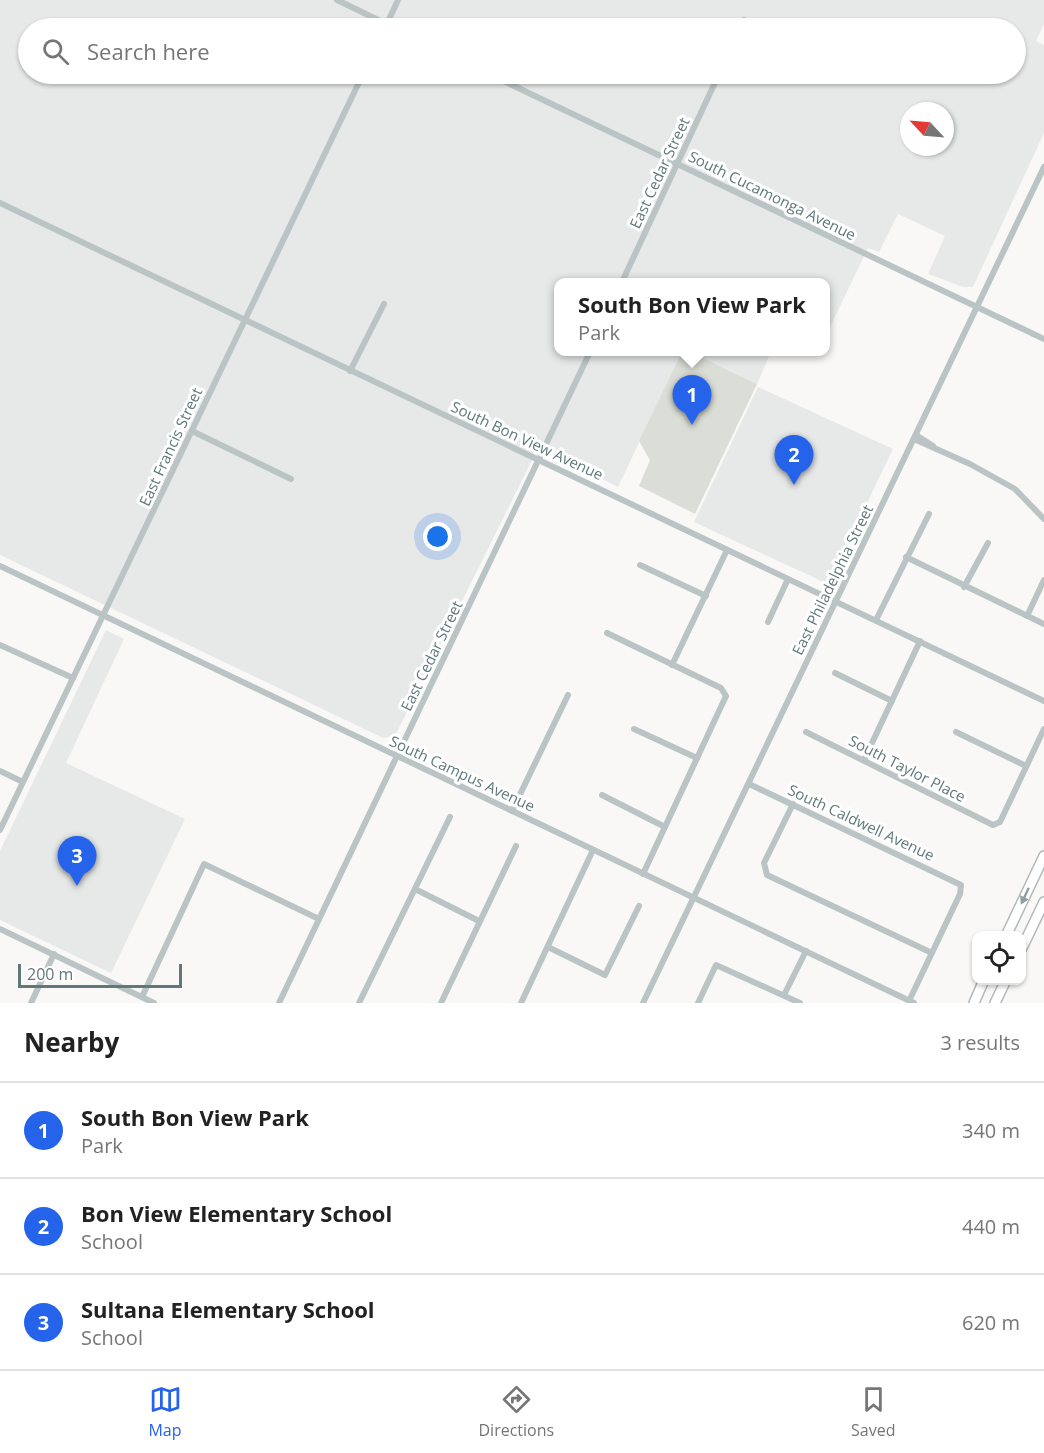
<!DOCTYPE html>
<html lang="en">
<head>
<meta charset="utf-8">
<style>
	body { margin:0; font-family:"Open Sans",sans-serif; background:#f2f2f2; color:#222 }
	.controls { position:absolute; right:18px; bottom:18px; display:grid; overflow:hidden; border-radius:12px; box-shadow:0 2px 4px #0004 }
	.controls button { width:54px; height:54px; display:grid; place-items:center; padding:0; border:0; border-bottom:2px solid #e0e0e0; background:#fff; color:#222; font:30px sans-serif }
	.compass { position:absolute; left:900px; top:102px; width:54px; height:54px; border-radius:50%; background:#fff; box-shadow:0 2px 4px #0004; rotate:296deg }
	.scale { position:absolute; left:18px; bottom:15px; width:164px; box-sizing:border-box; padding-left:6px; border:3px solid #60787a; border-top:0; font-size:16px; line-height:21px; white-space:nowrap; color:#60787a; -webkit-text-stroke:4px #fff; paint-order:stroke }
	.you { position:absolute; left:438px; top:537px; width:21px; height:21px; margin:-15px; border:4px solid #fff; border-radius:50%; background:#1a73e8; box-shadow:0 0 0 9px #1a73e833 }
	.badge { display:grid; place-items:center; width:39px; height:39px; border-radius:50%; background:#2563eb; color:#fff; font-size:20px; font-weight:700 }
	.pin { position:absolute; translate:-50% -50px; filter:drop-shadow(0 2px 3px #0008) }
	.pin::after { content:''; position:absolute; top:32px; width:21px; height:18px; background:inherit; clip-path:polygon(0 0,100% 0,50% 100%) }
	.popup { position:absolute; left:554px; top:278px; width:276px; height:78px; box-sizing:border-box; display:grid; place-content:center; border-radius:12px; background:#fff; filter:drop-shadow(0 2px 4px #0005); font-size:20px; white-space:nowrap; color:#767676 }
	.popup b { font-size:22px; color:#222 }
	.popup::after { content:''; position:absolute; left:50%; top:100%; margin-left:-12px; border:12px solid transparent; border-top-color:#fff }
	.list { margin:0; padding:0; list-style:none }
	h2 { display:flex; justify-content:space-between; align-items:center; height:78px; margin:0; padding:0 24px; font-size:26px }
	h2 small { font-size:20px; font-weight:400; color:#767676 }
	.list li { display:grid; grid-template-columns:39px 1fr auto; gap:18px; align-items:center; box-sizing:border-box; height:96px; padding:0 24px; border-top:2px solid #e0e0e0 }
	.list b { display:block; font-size:22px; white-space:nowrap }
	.list p { margin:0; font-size:20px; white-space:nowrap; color:#767676 }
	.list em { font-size:20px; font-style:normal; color:#767676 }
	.icon { flex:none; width:33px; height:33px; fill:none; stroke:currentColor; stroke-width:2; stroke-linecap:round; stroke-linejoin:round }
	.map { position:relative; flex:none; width:1044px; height:1003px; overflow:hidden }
	.search { position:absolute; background:#fff; box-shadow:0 2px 4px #0004; left:18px; right:18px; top:18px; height:66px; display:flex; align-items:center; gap:15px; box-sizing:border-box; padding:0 21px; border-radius:33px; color:#767676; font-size:22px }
	.sheet { height:366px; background:#fff }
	nav { display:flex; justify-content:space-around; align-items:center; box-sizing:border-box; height:84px; border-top:2px solid #e0e0e0; background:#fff; font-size:16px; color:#767676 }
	nav a { display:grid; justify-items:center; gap:3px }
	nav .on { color:#2563eb }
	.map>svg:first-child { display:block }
</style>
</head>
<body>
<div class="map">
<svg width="1044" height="1003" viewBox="0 0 1044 1003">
	<rect width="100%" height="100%" fill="#f9f8f7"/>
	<g fill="#e7e8e8" fill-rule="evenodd">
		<path d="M0 0H1044V24L1036 41 1044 45V133L973 287H963L928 274 945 236 898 214 879 252 868 248 829 329 826 327 825 282H558V352H682L618 487 539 446 395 736 383 738 0 555ZM28 28H1016V74H28ZM909 111H945V147H909Z"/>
		<path d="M690 352H771L757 384Z"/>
		<path d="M758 387 893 449 828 584 694 522Z"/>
		<path d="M106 630 124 639 66 763 185 819 111 973 0 920V851Z"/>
	</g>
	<path fill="#dbded6" d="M682 352H690L757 384 695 514 639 486 650 460 639 441Z"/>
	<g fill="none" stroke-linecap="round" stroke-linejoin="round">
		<defs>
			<g id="highway">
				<path d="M1006 936 1044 856"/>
				<path d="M1022 948 1044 902"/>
				<path d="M974 1003 984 980"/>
				<path d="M995 1003 1006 980"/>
			</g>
		</defs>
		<use href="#highway" stroke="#b2b9ba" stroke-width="12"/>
		<g stroke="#bbc4c5" stroke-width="6">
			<path d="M337 0 395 28"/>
			<path d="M385 28 398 0"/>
			<path d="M740 28 744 20"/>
			<path d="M489 74 1044 339"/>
			<path d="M0 203 1044 701"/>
			<path d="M622 282 719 74"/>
			<path d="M350 371 384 304"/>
			<path d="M192 431 291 479"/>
			<path d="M916 435 933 446"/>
			<path d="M914 439 970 464 1015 489 1044 519"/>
			<path d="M906 557 1044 624"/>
			<path d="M640 565 706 596"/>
			<path d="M0 566 914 1003"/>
			<path d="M964 587 988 543"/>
			<path d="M1027 616 1044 580"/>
			<path d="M876 620 929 514"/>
			<path d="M768 622 788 579"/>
			<path d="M607 633 721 688 726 696 643 874"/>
			<path d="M0 645 73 678"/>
			<path d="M672 665 727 550"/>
			<path d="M835 673 892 701"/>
			<path d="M634 729 697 758"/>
			<path d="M806 732 993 825 1000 822 1044 729"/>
			<path d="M956 732 1026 766"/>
			<path d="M864 760 920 641"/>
			<path d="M0 771 23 782"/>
			<path d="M749 784 961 885 960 894 909 1001"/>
			<path d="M602 795 665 827"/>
			<path d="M793 804 764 863 767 875 932 953"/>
			<path d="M512 811 568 695"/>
			<path d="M0 830 363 74"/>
			<path d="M415 889 479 921"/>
			<path d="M0 929 154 1003"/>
			<path d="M548 947 605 975 639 906"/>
			<path d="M784 995 806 951"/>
			<path d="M142 997 204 864 319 919"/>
			<path d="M31 1003 54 954"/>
			<path d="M279 1003 590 352"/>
			<path d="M359 1003 450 817"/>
			<path d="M441 1003 516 846"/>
			<path d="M521 1003 593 850"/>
			<path d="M643 1003 1044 167"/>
			<path d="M698 1003 716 965 800 1003"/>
		</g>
		<use href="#highway" stroke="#fff" stroke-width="9"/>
	</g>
	<defs><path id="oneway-solid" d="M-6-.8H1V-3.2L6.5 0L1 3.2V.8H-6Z" transform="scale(1.5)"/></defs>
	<use fill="#90a0a2" href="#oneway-solid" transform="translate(1025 896) rotate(115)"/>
	<g text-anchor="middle" stroke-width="6" stroke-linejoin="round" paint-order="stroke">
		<g font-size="15" fill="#60787a" stroke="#fff">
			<text transform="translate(660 173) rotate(-65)" y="5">East Cedar Street</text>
			<text transform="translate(772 196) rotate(26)" y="5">South Cucamonga Avenue</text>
			<text transform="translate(527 441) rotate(25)" y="5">South Bon View Avenue</text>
			<text transform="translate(171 447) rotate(-65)" y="5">East Francis Street</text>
			<text transform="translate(833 580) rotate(-64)" y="5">East Philadelphia Street</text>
			<text transform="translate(432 656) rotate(-64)" y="5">East Cedar Street</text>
			<text transform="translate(907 769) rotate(27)" y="5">South Taylor Place</text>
			<text transform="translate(462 774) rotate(25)" y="5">South Campus Avenue</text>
			<text transform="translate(861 823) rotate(25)" y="5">South Caldwell Avenue</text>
		</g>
	</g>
</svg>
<div class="controls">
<button><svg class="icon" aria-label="locate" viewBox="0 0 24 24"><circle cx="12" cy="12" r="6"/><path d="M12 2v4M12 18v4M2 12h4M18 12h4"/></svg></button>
</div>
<svg class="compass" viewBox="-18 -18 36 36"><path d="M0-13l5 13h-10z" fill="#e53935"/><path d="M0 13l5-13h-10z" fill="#767676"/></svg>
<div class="scale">200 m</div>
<div class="you"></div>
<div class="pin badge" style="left:692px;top:425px">1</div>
<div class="popup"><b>South Bon View Park</b>Park</div>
<div class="pin badge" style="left:794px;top:485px">2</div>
<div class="pin badge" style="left:77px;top:886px">3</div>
<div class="search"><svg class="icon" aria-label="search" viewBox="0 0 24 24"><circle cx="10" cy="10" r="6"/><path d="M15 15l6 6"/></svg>Search here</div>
</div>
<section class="sheet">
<h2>Nearby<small>3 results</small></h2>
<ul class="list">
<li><span class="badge">1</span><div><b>South Bon View Park</b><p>Park</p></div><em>340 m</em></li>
<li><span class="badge">2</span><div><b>Bon View Elementary School</b><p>School</p></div><em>440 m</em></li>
<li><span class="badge">3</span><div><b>Sultana Elementary School</b><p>School</p></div><em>620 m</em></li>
</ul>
</section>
<nav>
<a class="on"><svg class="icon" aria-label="map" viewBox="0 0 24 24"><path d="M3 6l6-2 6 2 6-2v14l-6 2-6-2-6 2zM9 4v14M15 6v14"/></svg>Map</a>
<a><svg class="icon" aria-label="directions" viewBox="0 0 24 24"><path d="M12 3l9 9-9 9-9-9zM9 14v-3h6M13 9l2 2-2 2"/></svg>Directions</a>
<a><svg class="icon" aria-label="saved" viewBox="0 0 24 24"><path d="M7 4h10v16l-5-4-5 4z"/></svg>Saved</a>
</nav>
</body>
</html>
